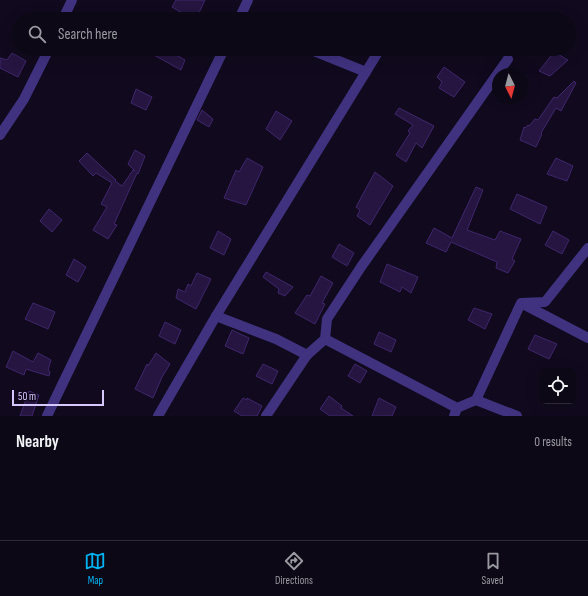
<!DOCTYPE html>
<html lang="en">
<head>
<meta charset="utf-8">
<style>
	body { margin:0; font-family:"Sofia Sans Condensed",sans-serif; background:#1b1623; color:#f1f3f6 }
	.controls { position:absolute; right:12px; bottom:12px; display:grid; overflow:hidden; border-radius:6px; box-shadow:0 4px 16px #0002 }
	.controls button { width:36px; height:36px; display:grid; place-items:center; padding:0; border:0; border-bottom:1px solid #2d2935; background:#0d0816; color:#f1f3f6; font:20px sans-serif }
	.compass { position:absolute; left:492px; top:68px; width:36px; height:36px; border-radius:50%; background:#0d0816; box-shadow:0 4px 16px #0002; rotate:174deg }
	.scale { position:absolute; left:12px; bottom:10px; width:92px; box-sizing:border-box; padding-left:4px; border:2px solid #d6c7ff; border-top:0; font-size:11px; line-height:14px; white-space:nowrap; color:#d6c7ff; -webkit-text-stroke:3px #110a1e; paint-order:stroke }
	.list { margin:0; padding:0; list-style:none }
	h2 { display:flex; justify-content:space-between; align-items:center; height:52px; margin:0; padding:0 16px; font-size:17px }
	h2 small { font-size:13px; font-weight:400; color:#9a9aa1 }
	.icon { flex:none; width:22px; height:22px; fill:none; stroke:currentColor; stroke-width:2; stroke-linecap:round; stroke-linejoin:round }
	.map { position:relative; flex:none; width:588px; height:416px; overflow:hidden }
	.search { position:absolute; background:#0d0816; box-shadow:0 4px 16px #0002; left:12px; right:12px; top:12px; height:44px; display:flex; align-items:center; gap:10px; box-sizing:border-box; padding:0 14px; border-radius:22px; color:#9a9aa1; font-size:15px }
	.sheet { height:124px; background:#0d0816 }
	nav { display:flex; justify-content:space-around; align-items:center; box-sizing:border-box; height:56px; border-top:1px solid #2d2935; background:#0d0816; font-size:11px; color:#9a9aa1 }
	nav a { display:grid; justify-items:center; gap:2px }
	nav .on { color:#00b3f2 }
	.map>svg:first-child { display:block }
</style>
</head>
<body>
<div class="map">
<svg width="588" height="416" viewBox="0 0 588 416">
	<rect width="100%" height="100%" fill="#110a1e"/>
	<g fill="#251540" stroke="#3f266d">
		<path d="M176 0H205L196 19H192L172 7Z"/>
		<path d="M143 49H166L185 60 181 70Z"/>
		<path d="M554 52 568 60 550 76 539 71Z"/>
		<path d="M12 53 26 61 18 77 0 68V58L7 60Z"/>
		<path d="M444 67 465 82 454 97 439 88 442 82 437 77Z"/>
		<path d="M574 81 576 83 561 111 556 108 541 133 542 134 536 147 520 140 524 127 525 128 528 125 529 126 535 119 538 120 554 97 557 98Z"/>
		<path d="M136 89 152 97 146 110 131 103Z"/>
		<path d="M399 108 434 126 422 148 416 143 406 162 396 155 410 133 408 131 413 125 395 114Z"/>
		<path d="M202 110 213 119 209 127 197 120Z"/>
		<path d="M276 111 292 121 280 140 266 129Z"/>
		<path d="M135 150 145 156 138 174 137 173 114 224 117 225 108 239 93 230 107 207 101 204 112 183 96 173 93 176 79 161 87 153 116 180 115 181 122 186 133 170 135 171 128 164Z"/>
		<path d="M247 158 263 167 246 205 224 198 236 170 239 172Z"/>
		<path d="M556 158 573 166 567 181 547 174Z"/>
		<path d="M375 172 393 186 370 225 357 216 360 210 356 207Z"/>
		<path d="M476 187 483 190 467 230 495 240 500 231 521 239 512 259 515 261 508 273 496 268 497 262 451 242 446 252 426 243 434 228 452 238Z"/>
		<path d="M517 194 547 207 540 224 510 209Z"/>
		<path d="M49 209 62 220 52 232 40 221Z"/>
		<path d="M218 231 231 239 224 255 210 248Z"/>
		<path d="M553 231 569 240 562 254 545 245Z"/>
		<path d="M339 244 354 253 347 266 332 257Z"/>
		<path d="M74 259 86 267 78 282 66 275Z"/>
		<path d="M387 264 418 277 411 293 402 287 400 292 380 282Z"/>
		<path d="M266 272 293 287 285 296 278 293 279 289 263 277Z"/>
		<path d="M197 273 211 279 196 309 176 298 178 289 185 292 188 284 191 286Z"/>
		<path d="M321 276 333 283 322 303 325 304 315 324 295 313 307 295 310 296Z"/>
		<path d="M33 303 55 312 48 329 25 319Z"/>
		<path d="M474 308 492 314 485 329 468 320Z"/>
		<path d="M165 322 181 330 175 344 159 336Z"/>
		<path d="M232 330 249 338 243 354 225 346Z"/>
		<path d="M379 332 396 340 391 352 374 344Z"/>
		<path d="M535 335 557 344 549 359 528 349Z"/>
		<path d="M13 351 33 362 38 353 51 360 48 370 50 372 49 376 26 369 24 375 6 367Z"/>
		<path d="M156 353 170 364 162 377 153 398 135 389 147 364 148 366Z"/>
		<path d="M263 364 278 371 272 384 256 376Z"/>
		<path d="M355 364 367 371 360 383 348 376Z"/>
		<path d="M29 391 39 395 32 416H20Z"/>
		<path d="M329 396 342 406 341 408 353 416H330L320 409Z"/>
		<path d="M243 398 247 400V398L262 406 257 416H242L234 411Z"/>
		<path d="M379 398 396 407 392 416H372Z"/>
	</g>
	<g fill="none" stroke-linecap="round" stroke-linejoin="round">
		<g stroke="#413280" stroke-width="10">
			<path d="M63 19 72 0"/>
			<path d="M239 19 248 0"/>
			<path d="M309 49 366 72"/>
			<path d="M0 135 24 99 49 49"/>
			<path d="M523 304 588 338"/>
			<path d="M216 316 276 339 307 355 325 339 327 319 361 267 508 59"/>
			<path d="M325 339 457 408 454 416"/>
			<path d="M476 400 521 303 545 302 588 248"/>
			<path d="M457 408 476 400 517 416"/>
			<path d="M47 416 224 49"/>
			<path d="M158 416 216 316 380 49"/>
			<path d="M266 416 307 355"/>
		</g>
	</g>
</svg>
<div class="controls">
<button><svg class="icon" aria-label="locate" viewBox="0 0 24 24"><circle cx="12" cy="12" r="6"/><path d="M12 2v4M12 18v4M2 12h4M18 12h4"/></svg></button>
</div>
<svg class="compass" viewBox="-18 -18 36 36"><path d="M0-13l5 13h-10z" fill="#e53935"/><path d="M0 13l5-13h-10z" fill="#9a9aa1"/></svg>
<div class="scale">50 m</div>
<div class="search"><svg class="icon" aria-label="search" viewBox="0 0 24 24"><circle cx="10" cy="10" r="6"/><path d="M15 15l6 6"/></svg>Search here</div>
</div>
<section class="sheet">
<h2>Nearby<small>0 results</small></h2>
<ul class="list">
</ul>
</section>
<nav>
<a class="on"><svg class="icon" aria-label="map" viewBox="0 0 24 24"><path d="M3 6l6-2 6 2 6-2v14l-6 2-6-2-6 2zM9 4v14M15 6v14"/></svg>Map</a>
<a><svg class="icon" aria-label="directions" viewBox="0 0 24 24"><path d="M12 3l9 9-9 9-9-9zM9 14v-3h6M13 9l2 2-2 2"/></svg>Directions</a>
<a><svg class="icon" aria-label="saved" viewBox="0 0 24 24"><path d="M7 4h10v16l-5-4-5 4z"/></svg>Saved</a>
</nav>
</body>
</html>
